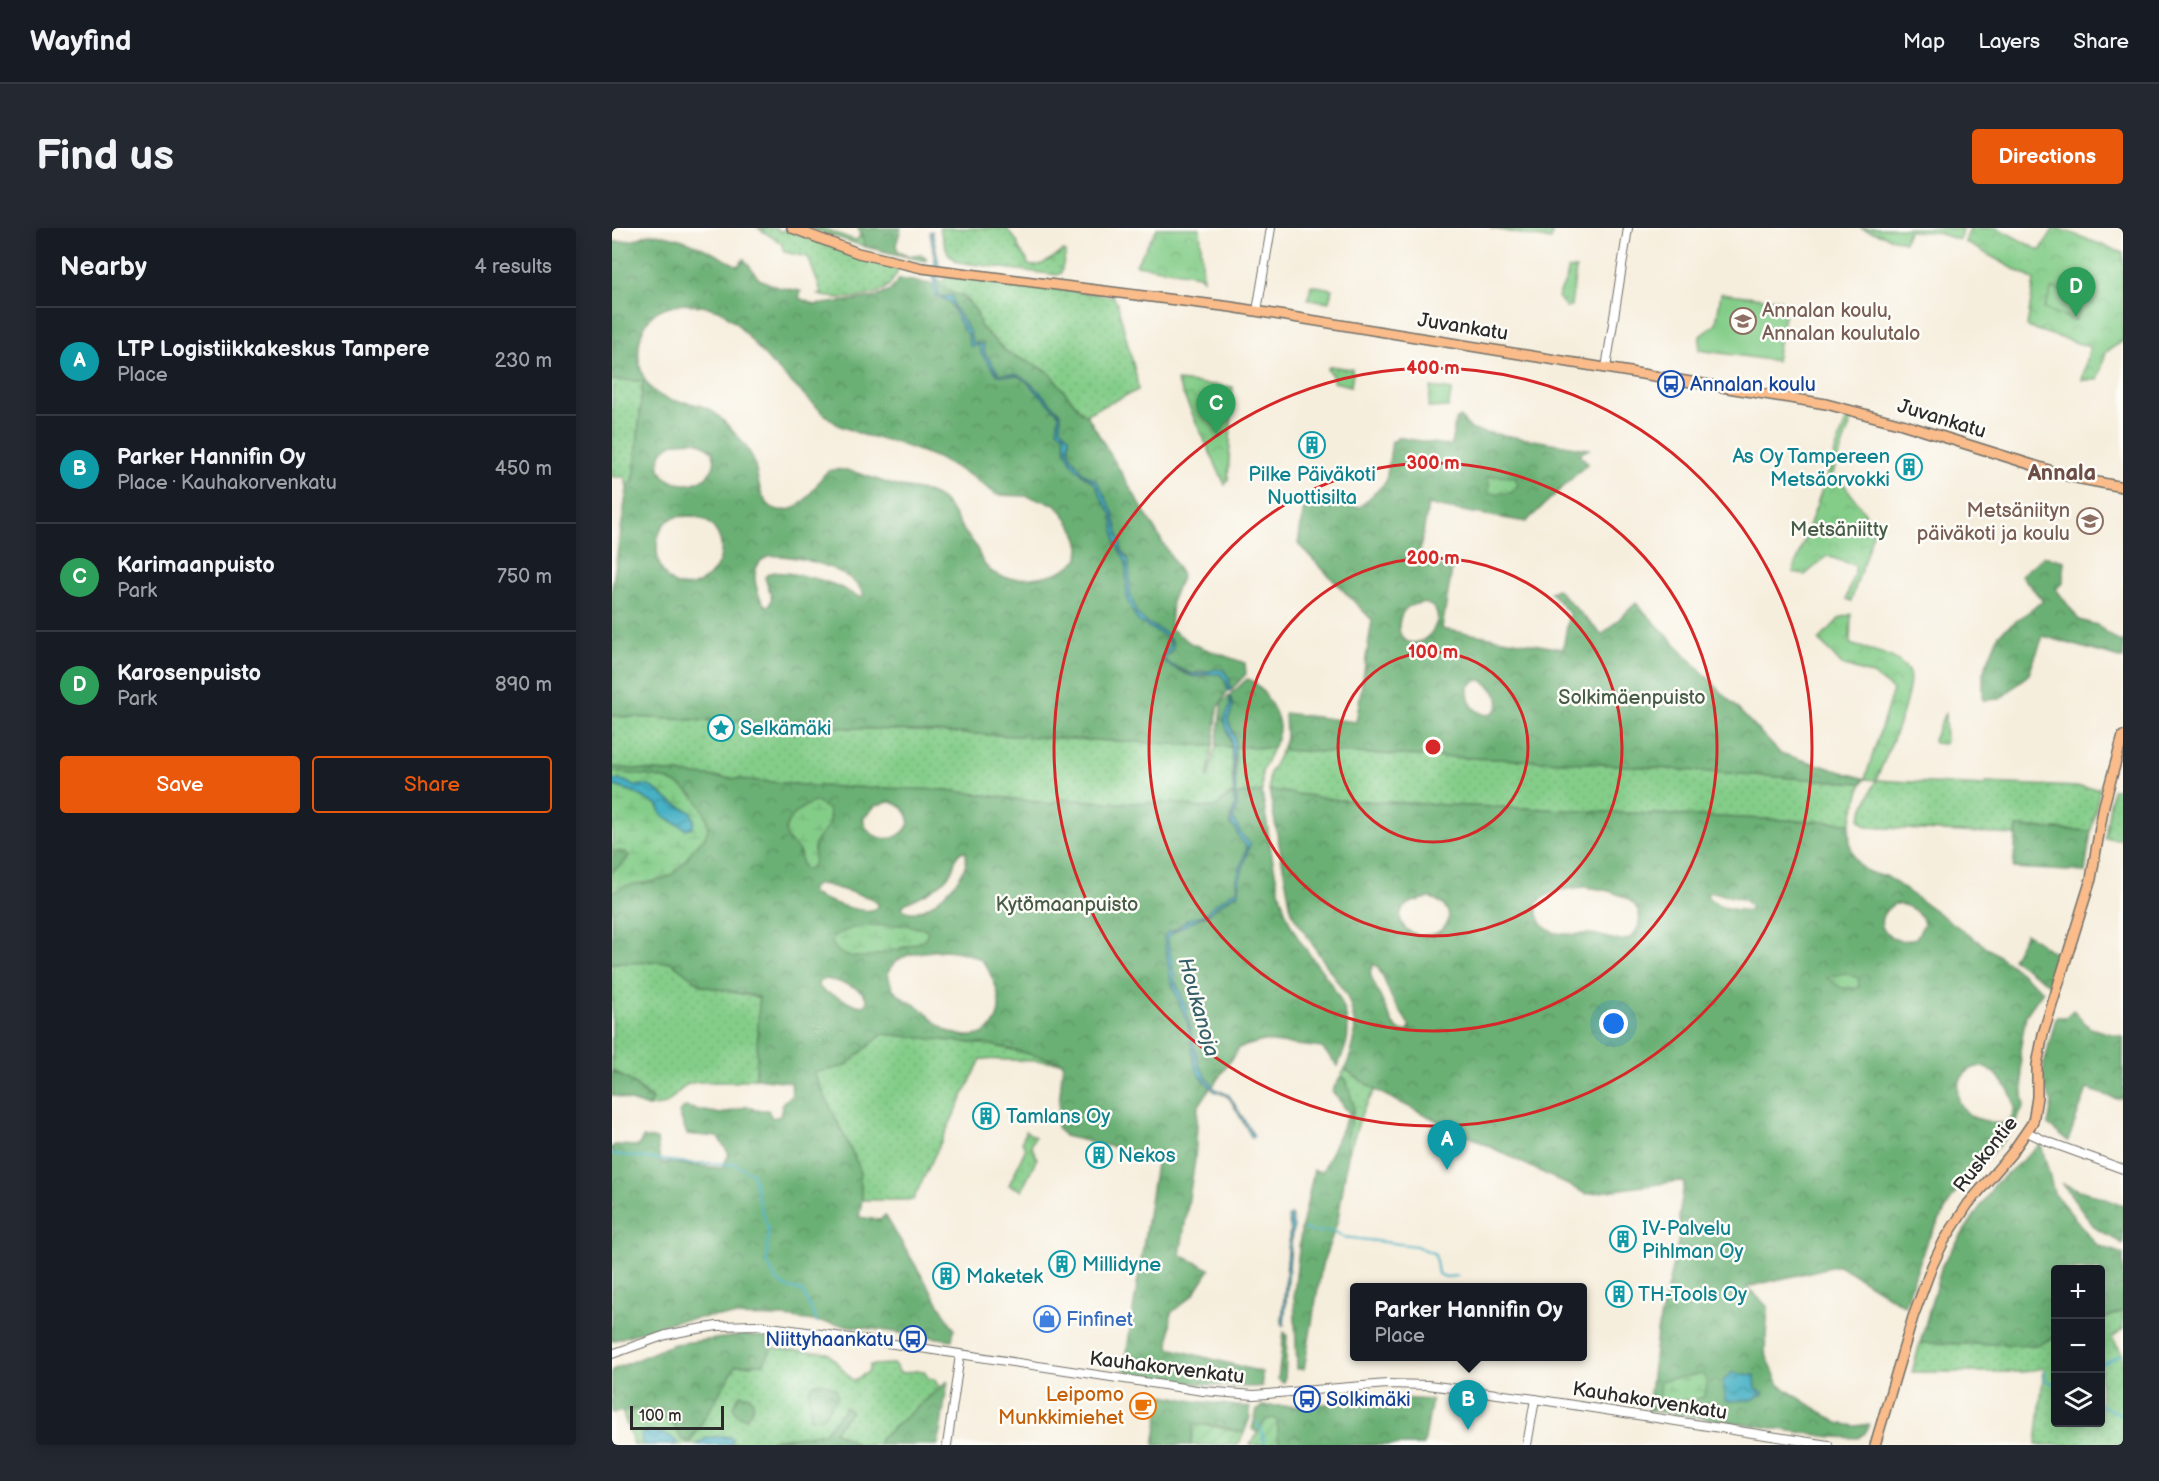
<!DOCTYPE html>
<html lang="en">
<head>
<meta charset="utf-8">
<style>
	body { margin:0; font-family:"Balsamiq Sans",sans-serif; background:#242831; color:#f1f3f6 }
	.controls { position:absolute; right:18px; bottom:18px; display:grid; overflow:hidden; border-radius:6px; box-shadow:0 3px 15px #0003 }
	.controls button { width:54px; height:54px; display:grid; place-items:center; padding:0; border:0; border-bottom:2px solid #363941; background:#171b24; color:#f1f3f6; font:30px sans-serif }
	.scale { position:absolute; left:18px; bottom:15px; width:94px; box-sizing:border-box; padding-left:6px; border:3px solid #2b2b2b; border-top:0; font-size:16px; line-height:21px; white-space:nowrap; color:#2b2b2b; -webkit-text-stroke:4px #fdfcf7; paint-order:stroke }
	.you { position:absolute; left:1002px; top:796px; width:21px; height:21px; margin:-15px; border:4px solid #fff; border-radius:50%; background:#1a73e8; box-shadow:0 0 0 9px #1a73e833 }
	.badge { display:grid; place-items:center; width:39px; height:39px; border-radius:50%; background:#ea580c; color:#fff; font-size:20px; font-weight:700 }
	.pin { position:absolute; translate:-50% -50px; filter:drop-shadow(0 2px 3px #0008) }
	.pin::after { content:''; position:absolute; top:32px; width:21px; height:18px; background:inherit; clip-path:polygon(0 0,100% 0,50% 100%) }
	.popup { position:absolute; left:738px; top:1055px; width:237px; height:78px; box-sizing:border-box; display:grid; place-content:center; border-radius:6px; background:#171b24; filter:drop-shadow(0 2px 4px #0005); font-size:20px; white-space:nowrap; color:#9ea1a6 }
	.popup b { font-size:22px; color:#f1f3f6 }
	.popup::after { content:''; position:absolute; left:50%; top:100%; margin-left:-12px; border:12px solid transparent; border-top-color:#171b24 }
	.list { margin:0; padding:0; list-style:none }
	h2 { display:flex; justify-content:space-between; align-items:center; height:78px; margin:0; padding:0 24px; font-size:26px }
	h2 small { font-size:20px; font-weight:400; color:#9ea1a6 }
	.list li { display:grid; grid-template-columns:39px 1fr auto; gap:18px; align-items:center; box-sizing:border-box; height:108px; padding:0 24px; border-top:2px solid #363941 }
	.list b { display:block; font-size:22px; white-space:nowrap }
	.list p { margin:0; font-size:20px; white-space:nowrap; color:#9ea1a6 }
	.list em { font-size:20px; font-style:normal; color:#9ea1a6 }
	.actions { display:flex; gap:12px; padding:18px 24px }
	.actions a { flex:1; padding:14px 0; border:2px solid #ea580c; border-radius:6px; text-align:center; font-size:21px; color:#ea580c }
	.actions .main { background:#ea580c; color:#fff }
	.icon { flex:none; width:33px; height:33px; fill:none; stroke:currentColor; stroke-width:2; stroke-linecap:round; stroke-linejoin:round }
	.map { position:relative; flex:none; width:1511px; height:1217px; overflow:hidden; border-radius:6px }
	header { display:flex; align-items:center; gap:36px; box-sizing:border-box; height:84px; padding:0 30px; background:#171b24; border-bottom:2px solid #363941 }
	header strong { font-size:28px }
	nav { display:flex; gap:33px; margin-inline-start:auto; font-size:21px }
	.intro { display:flex; align-items:center; justify-content:space-between; box-sizing:border-box; height:144px; padding:0 36px }
	h1 { margin:0; font-size:42px }
	.button { padding:15px 27px; border-radius:6px; background:#ea580c; color:#fff; font-size:21px; font-weight:700 }
	main { display:flex; gap:36px; padding:0 36px }
	aside { flex:1; background:#171b24; border-radius:6px; box-shadow:0 3px 15px #0003 }
	.map>svg:first-child { display:block }
</style>
</head>
<body>
<header>
<strong>Wayfind</strong>
<nav><a>Map</a><a>Layers</a><a>Share</a></nav>
</header>
<div class="intro"><h1>Find us</h1><a class="button">Directions</a></div>
<main>
<aside>
<h2>Nearby<small>4 results</small></h2>
<ul class="list">
<li><span class="badge" style="background:#0f9aa8">A</span><div><b>LTP Logistiikkakeskus Tampere</b><p>Place</p></div><em>230 m</em></li>
<li><span class="badge" style="background:#0f9aa8">B</span><div><b>Parker Hannifin Oy</b><p>Place · Kauhakorvenkatu</p></div><em>450 m</em></li>
<li><span class="badge" style="background:#2e9e5b">C</span><div><b>Karimaanpuisto</b><p>Park</p></div><em>750 m</em></li>
<li><span class="badge" style="background:#2e9e5b">D</span><div><b>Karosenpuisto</b><p>Park</p></div><em>890 m</em></li>
</ul>
<div class="actions"><a class="main">Save</a><a>Share</a></div>
</aside>
<div class="map">
<svg width="1511" height="1217" viewBox="0 0 1511 1217">
	<defs>
		<pattern id="grass-dots" width="8" height="8" patternUnits="userSpaceOnUse" patternTransform="scale(1.5)"><rect width="8" height="8" fill="#84cd89"/><path d="M2 2h.1M6 6h.1" fill="none" stroke="#72b076" stroke-width="1.8" stroke-linecap="round"/></pattern>
		<pattern id="forest-crowns" width="20" height="18" patternUnits="userSpaceOnUse" patternTransform="scale(1.5)"><rect width="20" height="18" fill="#6bb075"/><path d="M2 6a3 3 0 1 1 6 0M12 15a3 3 0 1 1 6 0" fill="none" stroke="#588f60"/></pattern>
		<pattern id="wetland-marsh" width="20" height="14" patternUnits="userSpaceOnUse" patternTransform="scale(1.5)"><rect width="20" height="14" fill="#84cd89"/><path d="M1 5h8M5 5V1M11 12h8M15 12V8" fill="none" stroke="#72b076"/></pattern>
		<pattern id="park-crowns" width="20" height="18" patternUnits="userSpaceOnUse" patternTransform="scale(1.5)"><rect width="20" height="18" fill="#84cd89"/><path d="M2 6a3 3 0 1 1 6 0M12 15a3 3 0 1 1 6 0" fill="none" stroke="#72b076"/></pattern>
		<pattern id="garden-furrows" width="10" height="10" patternUnits="userSpaceOnUse" patternTransform="scale(1.5)"><rect width="10" height="10" fill="#84cd89"/><path d="M-1 1l2-2M0 10L10 0M9 11l2-2" fill="none" stroke="#72b076"/></pattern>
		<pattern id="water-waves" width="16" height="10" patternUnits="userSpaceOnUse" patternTransform="scale(1.5)"><rect width="16" height="10" fill="#47b1c5"/><path d="M0 5q4-4 8 0t8 0" fill="none" stroke="#3b90a0"/></pattern>
	</defs>
	<rect width="100%" height="100%" fill="#fdfcf7"/>
	<filter id="ink" filterUnits="userSpaceOnUse"><feTurbulence type="fractalNoise" baseFrequency=".0167" numOctaves="2"/><feDisplacementMap in="SourceGraphic" scale="12" xChannelSelector="R" yChannelSelector="G"/><feConvolveMatrix kernelMatrix="1 2 1 2 8 2 1 2 1" color-interpolation-filters="sRGB"/></filter>
	<filter id="wash" filterUnits="userSpaceOnUse"><feTurbulence type="fractalNoise" baseFrequency=".008" numOctaves="4" result="noise"/><feDisplacementMap in="SourceGraphic" scale="24" xChannelSelector="R" yChannelSelector="G"/><feGaussianBlur stdDeviation="1.35" result="paint"/><feColorMatrix in="noise" values="0 0 0 0 0 0 0 0 0 0 0 0 0 0 0 0 0 1.4 0 .05"/><feComposite in="paint" operator="in"/></filter>
	<g filter="url(#wash)">
		<rect width="100%" height="100%" fill="#f6eedd"/>
		<g fill="url(#grass-dots)" stroke="#587c5a" stroke-width="1.5">
			<path d="M146 0H163L170 4 172 1 230 23 282 38 285 40 286 43C283 49 280 55 275 59 260 72 222 72 204 66H210L196 29 172 24 169 15Z"/>
			<path d="M197 0H210L242 12 246 11 248 6 254 19Z"/>
			<path d="M327 0H394L405 13 407 21 415 32 416 37C429 41 440 29 452 23L454 24 449 45 445 47 345 34 336 25Z"/>
			<path d="M334 48 501 68 505 75 524 147 526 162 472 187 436 143 396 125 368 98 365 84 351 68 340 66 330 58H325V52L332 53Z"/>
			<path d="M0 152H31L22 252 15 261 13 249H0Z"/>
			<path d="M1333 485 1334 514 1332 516 1322 515 1321 512Z"/>
			<path d="M0 488 601 518 595 549 596 550 604 518 619 519 621 566 612 571 605 579 588 580 563 575H508L448 571 439 576 334 562 202 558 0 539Z"/>
			<path d="M623 519 661 520 650 544V564L624 566Z"/>
			<path d="M670 522 976 535 1250 555 1238 595 727 572 657 562V547Z"/>
			<path d="M1264 552 1372 558 1373 555 1488 560 1479 603 1405 599 1404 607 1255 599 1247 591Z"/>
			<path d="M1500 561H1511V611L1493 610Z"/>
			<path d="M59 734 91 758 148 770 144 850 123 854H84L74 857 54 876 36 879 40 871 17 852 0 843V735Z"/>
			<path d="M271 806 380 817 451 834 369 831 301 972H250L247 939 202 845 233 837Z"/>
			<path d="M733 841 763 862 751 882 736 927 735 911 741 885 729 848Z"/>
			<path d="M414 903 423 909 419 917 425 930 410 962 397 957 413 922 410 913Z"/>
			<path d="M1511 1083V1101L1500 1109 1511 1127V1150L1509 1153 1511 1154V1217H1424L1432 1140 1411 1144H1300L1308 1115 1425 1117 1443 1110 1444 1194H1488L1489 1092Z"/>
			<path d="M160 1120 216 1125 241 1153 256 1144 258 1137 282 1136 288 1145C297 1146 303 1141 312 1143L316 1150 322 1151 328 1160 268 1211 267 1217H246L222 1203 239 1183 212 1205 161 1212 157 1216 22 1217 10 1183 33 1180 61 1195 70 1212 79 1213 124 1137 151 1136Z"/>
		</g>
		<g fill="url(#forest-crowns)" stroke="#4b6e50" stroke-width="1.5" fill-rule="evenodd">
			<path d="M246 0H289L284 17 286 23 297 28 307 26 315 31 313 33 254 19Z"/>
			<path d="M37 6C69 6 97 23 124 37L126 38 132 31 147 51 165 59 189 63 187 70 203 77 264 69 278 63 287 51 319 56 322 59 323 68 338 73 352 103 356 106 357 115 362 118 367 117 370 127 386 147 406 148 411 151 407 147 387 146 372 124 371 116 361 115 357 103 341 77 340 68H327L325 58 328 57 340 65 351 68 365 84 368 98 396 125 436 143 471 186 475 187 570 347 560 372 558 400 580 416 633 435 634 446 619 462 613 443H589L581 446 559 437 552 432 561 417 552 404 535 395 525 386 518 368 516 331 510 323 501 284 495 276 487 257 471 245 459 228 457 222V209L448 199 449 186 419 157 447 186 445 202 452 206C453 231 462 242 483 255L491 273 500 286 504 315 514 335 515 371 524 390 551 407 559 415 549 431C555 436 576 449 584 449 594 450 601 441 611 448L616 462 606 480 601 518 0 488V360L15 261 22 252 31 153 0 152V14L22 12ZM73 76 96 79 109 83 124 95 159 135 211 185 226 197 251 207 285 215 326 230 359 248 385 267 414 268 443 276 451 285 463 303 468 318 467 330C454 344 438 348 419 350 402 351 384 352 373 337 368 331 367 323 363 317 360 312 355 308 352 303 342 288 337 273 320 266 309 261 297 261 285 258 268 254 236 238 219 242 208 244 201 273 179 281 173 283 166 283 161 280 145 270 147 247 141 231 137 222 127 209 120 202 113 194 101 182 92 179 76 172 59 176 44 165 21 148 21 103 43 85 52 78 63 77 73 76ZM83 213C125 226 91 269 58 252 42 244 45 223 60 216 66 213 76 214 83 213ZM80 288C92 290 99 295 105 305 126 343 64 386 47 335 43 320 44 297 61 290 66 288 74 288 80 288ZM157 328C184 326 240 340 252 367L249 369C239 367 232 360 223 357 203 349 182 345 161 344L156 346 153 349C155 360 165 370 155 379 145 370 138 345 148 334 150 331 154 330 157 328Z"/>
			<path d="M848 189 860 202 977 221 967 226 976 235 914 294 816 277 806 334 840 341 830 401 951 421 957 385 938 364 945 361 990 407 1024 375 1168 525 1253 551 1250 555 976 535 670 522 674 510 673 485 744 494 760 392 686 316 693 272 748 279 774 254 780 213H784L785 209 839 218 843 193ZM810 375C844 379 814 426 793 412 783 404 787 385 796 379 800 376 806 376 810 375ZM869 452C883 459 896 478 877 487 862 486 855 474 856 459L863 453Z"/>
			<path d="M1432 328 1453 333 1451 355 1444 361 1467 392 1485 397 1506 413H1511V431L1431 408 1417 446 1388 471 1371 472V445L1387 406 1431 373 1409 347Z"/>
			<path d="M635 451C647 452 666 485 667 497 668 506 664 513 661 520L623 519V509L616 492 621 479 618 468V479L613 489 619 519 604 518 610 474Z"/>
			<path d="M0 539 202 558 334 562 439 576 450 571 508 575H563L588 580 605 579 612 571 621 566 623 578 618 589V597L624 601 626 608 635 619 625 651 626 661 599 679 594 686 577 691 552 709 559 753 576 796 583 837 587 846 599 859 586 879 583 932 568 1027 598 1041 582 1066 559 1085 557 1120 650 1144V1158C632 1162 525 1152 512 1141L545 929 452 908 445 899 451 834 380 817 271 806 233 838 202 845 247 939 250 972 247 989 268 992 273 987 342 1101 340 1112 172 1089 104 1088 63 1093 0 1113V919L3 917 26 918 31 910 45 911 48 934 110 940 117 926 106 909 75 906 67 885 73 879 109 886 136 878 143 882H156L160 890 168 888 171 874 180 868 179 854 144 850 147 769 91 758 59 734 0 735V664L14 657 32 655 56 649 74 632 82 619 93 609 96 598 95 590 81 567 57 552 0 544ZM277 574C291 576 305 591 291 604 277 617 254 609 251 591L263 578ZM210 577C228 591 211 600 204 613 202 617 203 619 202 623 201 629 194 633 190 637L186 621ZM351 623 354 624C355 631 354 637 351 643 343 659 309 694 291 681L290 679 294 675C310 668 329 659 339 644 344 636 341 628 351 623ZM206 656 214 657 259 670 267 677C264 680 264 681 260 682 247 685 211 672 200 666L199 661ZM334 722C346 724 359 725 369 732 375 737 378 745 381 752 399 789 376 821 336 803 325 798 320 789 311 782 293 769 279 770 276 744 285 723 314 724 334 722ZM214 751C227 754 256 759 255 775L251 778 245 777 211 763 206 757 209 753Z"/>
			<path d="M657 562 727 572 1238 595C1235 622 1243 646 1274 648L1397 735 1431 763 1414 787 1408 823 1412 878 1397 906 1343 965 1314 1015 1293 1078 1227 1037 1135 1059 1156 1079 1153 1124 1167 1157 1226 1195 1243 1198 1257 1196 1253 1205 1246 1210 1220 1209 1036 1182 1045 1104 1068 1006 1067 990 1072 955 1068 953 974 966 763 862 733 841C745 814 746 796 735 768L681 687 678 676ZM973 659C993 661 1033 668 1027 696 1026 702 1021 709 1016 711 1008 715 994 709 985 707 969 704 949 710 935 701 927 695 925 685 924 676 938 661 954 661 973 659ZM1099 664 1130 671 1137 676 1139 682C1123 683 1105 680 1094 667ZM819 670C856 683 828 719 798 704 794 702 790 697 789 693 784 676 807 671 819 670ZM1282 676C1295 676 1309 683 1312 696L1304 710C1280 721 1253 694 1282 676ZM761 737H764C773 749 775 762 782 774 787 783 795 791 798 800L796 803H788L781 796 760 751 758 744ZM1364 839C1368 839 1371 839 1374 840 1389 846 1413 878 1397 892 1392 896 1385 896 1379 894 1374 892 1366 892 1361 889 1340 877 1340 847 1364 839Z"/>
			<path d="M650 564C657 604 661 652 676 690 691 731 747 768 734 817 732 824 728 831 726 838L710 820 651 813 627 820 601 858 590 844 585 832 573 776 562 751 555 709 578 694 596 687 602 680 627 665 628 650 638 615 629 608 621 591 625 577 624 566Z"/>
			<path d="M1405 599 1479 603 1473 644 1401 640Z"/>
			<path d="M0 623 14 624 17 628 14 633 0 644Z"/>
			<path d="M1414 705 1449 730 1437 756 1400 731Z"/>
			<path d="M1461 782 1478 800 1511 809V870L1505 871 1475 861 1456 913 1436 897 1440 875 1430 853 1432 837 1444 789H1454Z"/>
			<path d="M0 843 17 852 40 872 36 879 0 867Z"/>
			<path d="M729 848 734 851 742 879 735 911 736 927 726 992 710 1037 692 1141H685L682 1066 689 1003 702 942 710 944 737 885 720 863Z"/>
			<path d="M1429 916 1442 965 1485 1017 1511 1026V1083L1489 1092 1488 1042H1444L1443 1110 1425 1117 1308 1115 1330 1037 1383 956Z"/>
			<path d="M1451 956 1511 977V1016L1483 1000Z"/>
			<path d="M672 1104 675 1107 673 1152 671 1155 666 1151Z"/>
			<path d="M134 1107 166 1111 151 1136 124 1137 79 1213 70 1212 61 1195 33 1180 0 1185V1142L62 1116Z"/>
			<path d="M336 1153 326 1217H267L268 1211Z"/>
			<path d="M209 1154 223 1160 226 1168 209 1191H198L197 1162 201 1156Z"/>
			<path d="M128 1166 138 1168 142 1178 134 1190 126 1188 121 1178Z"/>
			<path d="M552 1167 582 1173 636 1179 638 1180V1189L632 1205C617 1201 596 1193 581 1199L579 1217H542L549 1172Z"/>
			<path d="M787 1170 820 1172 812 1217H667L665 1193 654 1192 648 1203 644 1204 640 1201 645 1182 650 1178H685Z"/>
			<path d="M234 1179 239 1183 222 1203 246 1217H141L157 1216 160 1212 212 1205Z"/>
		</g>
		<g fill="url(#wetland-marsh)" stroke="#587c5a" stroke-width="1.5">
			<path d="M0 544C36 549 69 545 90 580 94 588 98 597 94 606 92 612 85 615 82 620 74 630 69 641 57 648 45 655 30 654 17 657 11 658 6 662 0 664V644L14 633 17 628 14 624 0 623V557C6 559 13 561 19 563 28 566 35 573 45 576L51 588 74 601 82 591 76 582 58 573 46 563 31 557 22 558 10 553H0Z"/>
			<path d="M204 574 216 581 218 594C215 602 207 607 203 615 199 626 207 637 194 642 188 638 190 633 188 625 186 619 180 617 176 611 166 596 191 576 204 574Z"/>
			<path d="M294 697 314 701 316 704 313 710 307 714C285 721 231 744 220 714L223 707 246 698Z"/>
			<path d="M1233 745 1246 750 1247 760H1230L1215 750Z"/>
			<path d="M1089 1146 1094 1150C1095 1158 1095 1163 1091 1169L1082 1172 1050 1173 1048 1168 1049 1153Z"/>
		</g>
		<g fill="url(#park-crowns)" stroke="#587c5a" stroke-width="1.5">
			<path d="M545 0H588L591 51 587 47 524 37Z"/>
			<path d="M878 0H941L939 12Z"/>
			<path d="M1248 0H1350L1348 12 1321 4 1296 3 1292 14Z"/>
			<path d="M1358 0H1386L1428 23 1442 0H1446L1511 25V113L1494 124 1486 152H1470L1478 119 1415 99 1422 52 1353 14Z"/>
			<path d="M956 41H964L959 78 954 80 946 69 955 49Z"/>
			<path d="M699 57 720 61 717 74 696 71Z"/>
			<path d="M718 138 740 141 741 146 739 158 721 154V149L715 141Z"/>
			<path d="M565 153 621 159 616 252 613 257Z"/>
			<path d="M819 159 840 162 836 179 816 180Z"/>
			<path d="M1235 190 1240 191 1219 251 1232 256 1263 299 1239 373 1234 371 1244 338 1215 328 1193 347 1181 344Z"/>
			<path d="M877 248 903 249 906 257 899 265H877Z"/>
			<path d="M1239 386 1238 416C1256 422 1285 425 1296 443 1306 458 1272 533 1264 552L1253 551 1281 462 1261 447 1230 437 1207 412 1228 390Z"/>
		</g>
		<g fill="url(#garden-furrows)" stroke="#587c5a" stroke-width="1.5">
			<path d="M661 1190 665 1193 667 1217H638L654 1192Z"/>
			<path d="M584 1197H596L632 1205 626 1217H579L581 1199Z"/>
		</g>
		<g fill="#84cd89" stroke="#587c5a" stroke-width="1.5">
			<path d="M1440 60 1471 71 1463 92 1432 81Z"/>
			<path d="M1109 65 1168 72 1173 82 1164 133 1087 122 1088 108 1104 96Z"/>
		</g>
		<g fill="url(#water-waves)" stroke="#396e78" stroke-width="1.5">
			<path d="M320 3 327 36 325 54 326 67 330 69 340 68 341 78 357 103 361 115 371 116 372 124 388 147C394 146 402 145 408 148 422 155 438 175 449 186L448 199 457 209V222L459 228 471 245 485 253 502 286 510 323 517 333 518 366 525 386 535 395 552 404 561 415V419L552 432C557 436 576 447 583 446 592 446 600 439 611 442L617 450 619 463H616L615 455 609 446H595L583 449 556 437 549 431 559 415 551 407 527 394 524 390 515 371 514 335 504 315 500 287 491 273 483 255C462 242 453 231 452 206L445 202 447 186 413 152 406 148 386 147 370 127 367 117 358 118 356 106 352 103 337 73 323 68 321 49 323 33 318 4Z"/>
			<path d="M618 468 621 479 616 492 623 511 622 537 625 577 621 591C629 602 627 607 638 615L628 650 627 664 602 680 597 686C583 690 573 699 559 705L555 712 561 737 562 751 573 776 587 838 603 861 617 867 642 908 640 910 618 871 613 867 602 863 587 846 583 837 576 796 559 753 552 709 556 704 565 701 577 691 594 686 599 679 626 661 625 651 635 619 626 608 624 601 618 596 623 576 619 513 612 491 618 479Z"/>
			<path d="M5 552 13 553 22 558 35 557 43 561 58 573 79 584 82 591 81 599 74 601 51 588 45 576C35 574 28 566 19 563 13 561 6 559 0 557V553Z"/>
			<path d="M679 987 682 1000 680 1004 672 1097H670V1094L678 999 676 989Z"/>
			<path d="M1119 1145 1143 1147 1144 1161 1152 1165 1140 1172 1114 1173 1111 1153Z"/>
			<path d="M37 1202 56 1207 65 1214 62 1217H31L29 1208 31 1204Z"/>
			<path d="M109 1208 119 1209 121 1211 118 1217H87L86 1215 95 1210Z"/>
		</g>
		<g fill="none" stroke-linecap="round" stroke-linejoin="round">
			<g stroke="#47b1c5" stroke-width="2">
				<path d="M0 926 78 935 123 936 141 946 147 975 156 1000 155 1034 164 1052 175 1060 190 1063 205 1094"/>
				<path d="M692 1001 700 1004 718 1003 724 1004 731 1009 804 1018 823 1026 826 1046 834 1049 846 1048"/>
				<path d="M1488 1137 1508 1127"/>
				<path d="M1433 1143V1152L1444 1157"/>
				<path d="M1488 1177 1511 1187"/>
				<path d="M645 1195 650 1203 653 1217"/>
			</g>
		</g>
	</g>
	<g filter="url(#ink)">
		<g fill="none" stroke-linecap="round" stroke-linejoin="round">
			<defs>
				<g id="minor">
					<path d="M645 83 659 0"/>
					<path d="M994 140 1016 0"/>
					<path d="M1415 904 1434 913 1511 941"/>
					<path d="M0 1126 54 1107 74 1103 105 1098 144 1097 282 1116 591 1163 642 1167 775 1156 816 1157 923 1171 1216 1217"/>
					<path d="M335 1217 348 1127"/>
					<path d="M915 1217 923 1171"/>
				</g>
				<g id="major">
					<path d="M180 0 246 25 310 40 619 79 1214 176 1290 196 1459 249 1511 259"/>
					<path d="M1263 1217 1301 1089 1320 1038 1332 1013 1356 976 1399 926 1421 894 1425 869V837L1431 806 1479 651 1492 577 1511 508"/>
				</g>
			</defs>
			<use href="#minor" stroke="#726f69" stroke-width="10"/>
			<use href="#major" stroke="#726f69" stroke-width="12"/>
			<use href="#minor" stroke="#fff" stroke-width="8"/>
			<use href="#major" stroke="#f9bc8a" stroke-width="9"/>
		</g>
	</g>
	<g fill="none" stroke="#d62828" stroke-width="3">
		<circle cx="821" cy="519" r="95"/>
		<circle cx="821" cy="519" r="189"/>
		<circle cx="821" cy="519" r="284"/>
		<circle cx="821" cy="519" r="379"/>
	</g>
	<defs>
		<symbol id="school-ring" viewBox="-11 -11 22 22"><circle r="9.5" fill="#fdfcf7" stroke="#8d6e63" stroke-width="1.5"/><path d="M0-5L7-2L0 1L-7-2ZM-4 1L0 2.5L4 1V4Q0 6-4 4Z" fill="#8d6e63"/></symbol>
		<symbol id="bus-ring" viewBox="-11 -11 22 22"><circle r="9.5" fill="#fdfcf7" stroke="#1a4fb4" stroke-width="1.5"/><path d="M-5-6H5V4H4V6H2V4H-2V6H-4V4H-5ZM-3.5-4V0h7V-4ZM-3.5 1.2v1.5H-2V1.2ZM2 1.2v1.5H3.5V1.2Z" fill="#1a4fb4"/></symbol>
		<symbol id="building-ring" viewBox="-11 -11 22 22"><circle r="9.5" fill="#fdfcf7" stroke="#0f9aa8" stroke-width="1.5"/><path d="M-4-6H4V6H1V3H-1V6H-4ZM-2.5-4.3h1.7v1.8h-1.7ZM.8-4.3h1.7v1.8H.8ZM-2.5-1h1.7V.8h-1.7ZM.8-1h1.7V.8H.8Z" fill="#0f9aa8"/></symbol>
		<symbol id="sight-ring" viewBox="-11 -11 22 22"><circle r="9.5" fill="#fdfcf7" stroke="#0f9aa8" stroke-width="1.5"/><path d="M0-6L1.8-2.2L6-1.7L2.9 1.2L3.7 5.4L0 3.3L-3.7 5.4L-2.9 1.2L-6-1.7L-1.8-2.2Z" fill="#0f9aa8"/></symbol>
		<symbol id="shop-ring" viewBox="-11 -11 22 22"><circle r="9.5" fill="#fdfcf7" stroke="#3f7fe0" stroke-width="1.5"/><path d="M-5-2.5h2.3a2.7 3.5 0 0 1 5.4 0H5L5.5 6h-11ZM-1.5-2.5h3a1.5 2.3 0 0 0-3 0Z" fill="#3f7fe0"/></symbol>
		<symbol id="cafe-ring" viewBox="-11 -11 22 22"><circle r="9.5" fill="#fdfcf7" stroke="#e8710a" stroke-width="1.5"/><path d="M-5.5-4.5H6V0H3Q3 3.5 0 3.5H-2.5Q-5.5 3.5-5.5 0ZM3-3.2v2h1.7v-2ZM-6 4.5H4V6H-6Z" fill="#e8710a"/></symbol>
	</defs>
	<g fill-rule="evenodd">
		<use href="#school-ring" x="1116" y="78" width="30" height="30"/>
		<use href="#bus-ring" x="1044" y="141" width="30" height="30"/>
		<use href="#building-ring" x="685" y="202" width="30" height="30"/>
		<use href="#building-ring" x="1282" y="224" width="30" height="30"/>
		<use href="#school-ring" x="1463" y="278" width="30" height="30"/>
		<use href="#sight-ring" x="94" y="485" width="30" height="30"/>
		<use href="#building-ring" x="359" y="873" width="30" height="30"/>
		<use href="#building-ring" x="472" y="912" width="30" height="30"/>
		<use href="#building-ring" x="996" y="996" width="30" height="30"/>
		<use href="#building-ring" x="435" y="1021" width="30" height="30"/>
		<use href="#building-ring" x="319" y="1033" width="30" height="30"/>
		<use href="#building-ring" x="992" y="1051" width="30" height="30"/>
		<use href="#shop-ring" x="420" y="1076" width="30" height="30"/>
		<use href="#bus-ring" x="286" y="1096" width="30" height="30"/>
		<use href="#bus-ring" x="680" y="1156" width="30" height="30"/>
		<use href="#cafe-ring" x="516" y="1163" width="30" height="30"/>
	</g>
	<g text-anchor="middle" stroke-width="5" stroke-linejoin="round" paint-order="stroke">
		<g font-size="20" fill="#785e54" stroke="#fdfcf7" text-anchor="start">
			<text x="1150" y="89">Annalan koulu,<tspan x="1150" dy="23">Annalan koulutalo</tspan></text>
			<text x="1458" y="289" text-anchor="end">Metsäniityn<tspan x="1458" dy="23">päiväkoti ja koulu</tspan></text>
		</g>
		<g font-size="20" fill="#2b2b2b" stroke="#fdfcf7">
			<text transform="translate(851 98) rotate(9)" y="7">Juvankatu</text>
			<text transform="translate(1330 190) rotate(17)" y="7">Juvankatu</text>
			<text transform="translate(1373 926) rotate(-52)" y="7">Ruskontie</text>
			<text transform="translate(555 1139) rotate(7)" y="7">Kauhakorvenkatu</text>
			<text transform="translate(1038 1172) rotate(9)" y="7">Kauhakorvenkatu</text>
		</g>
		<g font-size="20" fill="#164399" stroke="#fdfcf7" text-anchor="start">
			<text x="1078" y="163">Annalan koulu</text>
			<text x="282" y="1118" text-anchor="end">Niittyhaankatu</text>
			<text x="714" y="1178">Solkimäki</text>
		</g>
		<g font-size="20" fill="#0d838f" stroke="#fdfcf7" text-anchor="start">
			<text x="1278" y="235" text-anchor="end">As Oy Tampereen<tspan x="1278" dy="23">Metsäorvokki</tspan></text>
			<text x="700" y="253" text-anchor="middle">Pilke Päiväkoti<tspan x="700" dy="23">Nuottisilta</tspan></text>
			<text x="128" y="507">Selkämäki</text>
			<text x="394" y="895">Tamlans Oy</text>
			<text x="506" y="934">Nekos</text>
			<text x="1030" y="1007">IV-Palvelu<tspan x="1030" dy="23">Pihlman Oy</tspan></text>
			<text x="470" y="1043">Millidyne</text>
			<text x="354" y="1055">Maketek</text>
			<text x="1026" y="1073">TH-Tools Oy</text>
		</g>
		<g font-size="20" fill="#465c47" stroke="#fdfcf7">
			<text x="1227" y="308">Metsäniitty</text>
			<text x="1020" y="476">Solkimäenpuisto</text>
			<text x="455" y="683">Kytömaanpuisto</text>
		</g>
		<g font-size="20" fill="#366cbe" stroke="#fdfcf7" text-anchor="start">
			<text x="454" y="1098">Finfinet</text>
		</g>
		<g font-size="20" fill="#c56008" stroke="#fdfcf7" text-anchor="end">
			<text x="512" y="1173">Leipomo<tspan x="512" dy="23">Munkkimiehet</tspan></text>
		</g>
		<g font-size="21" font-style="italic" fill="#366169" stroke="#fdfcf7">
			<text transform="translate(587 779) rotate(74)" y="7">Houkanoja</text>
		</g>
		<g font-size="22" font-weight="bold" fill="#6c4e46" stroke="#fdfcf7">
			<text x="1450" y="252">Annala</text>
		</g>
	</g>
	<circle cx="821" cy="519" r="9" fill="#d62828" stroke="#fdfcf7" stroke-width="3"/>
	<g font-size="18" text-anchor="middle" font-weight="bold" fill="#d62828" stroke="#fdfcf7" stroke-width="5" stroke-linejoin="round" paint-order="stroke">
		<text x="821" y="146">400 m</text>
		<text x="821" y="241">300 m</text>
		<text x="821" y="336">200 m</text>
		<text x="821" y="430">100 m</text>
	</g>
</svg>
<div class="controls">
<button>+</button>
<button>−</button>
<button><svg class="icon" aria-label="layers" viewBox="0 0 24 24"><path d="M12 4l9 5-9 5-9-5zM3 14l9 5 9-5"/></svg></button>
</div>
<div class="scale">100 m</div>
<div class="you"></div>
<div class="pin badge" style="left:835px;top:942px;background:#0f9aa8">A</div>
<div class="pin badge" style="left:856px;top:1202px;background:#0f9aa8">B</div>
<div class="popup"><b>Parker Hannifin Oy</b>Place</div>
<div class="pin badge" style="left:604px;top:206px;background:#2e9e5b">C</div>
<div class="pin badge" style="left:1464px;top:89px;background:#2e9e5b">D</div>
</div>
</main>
</body>
</html>
